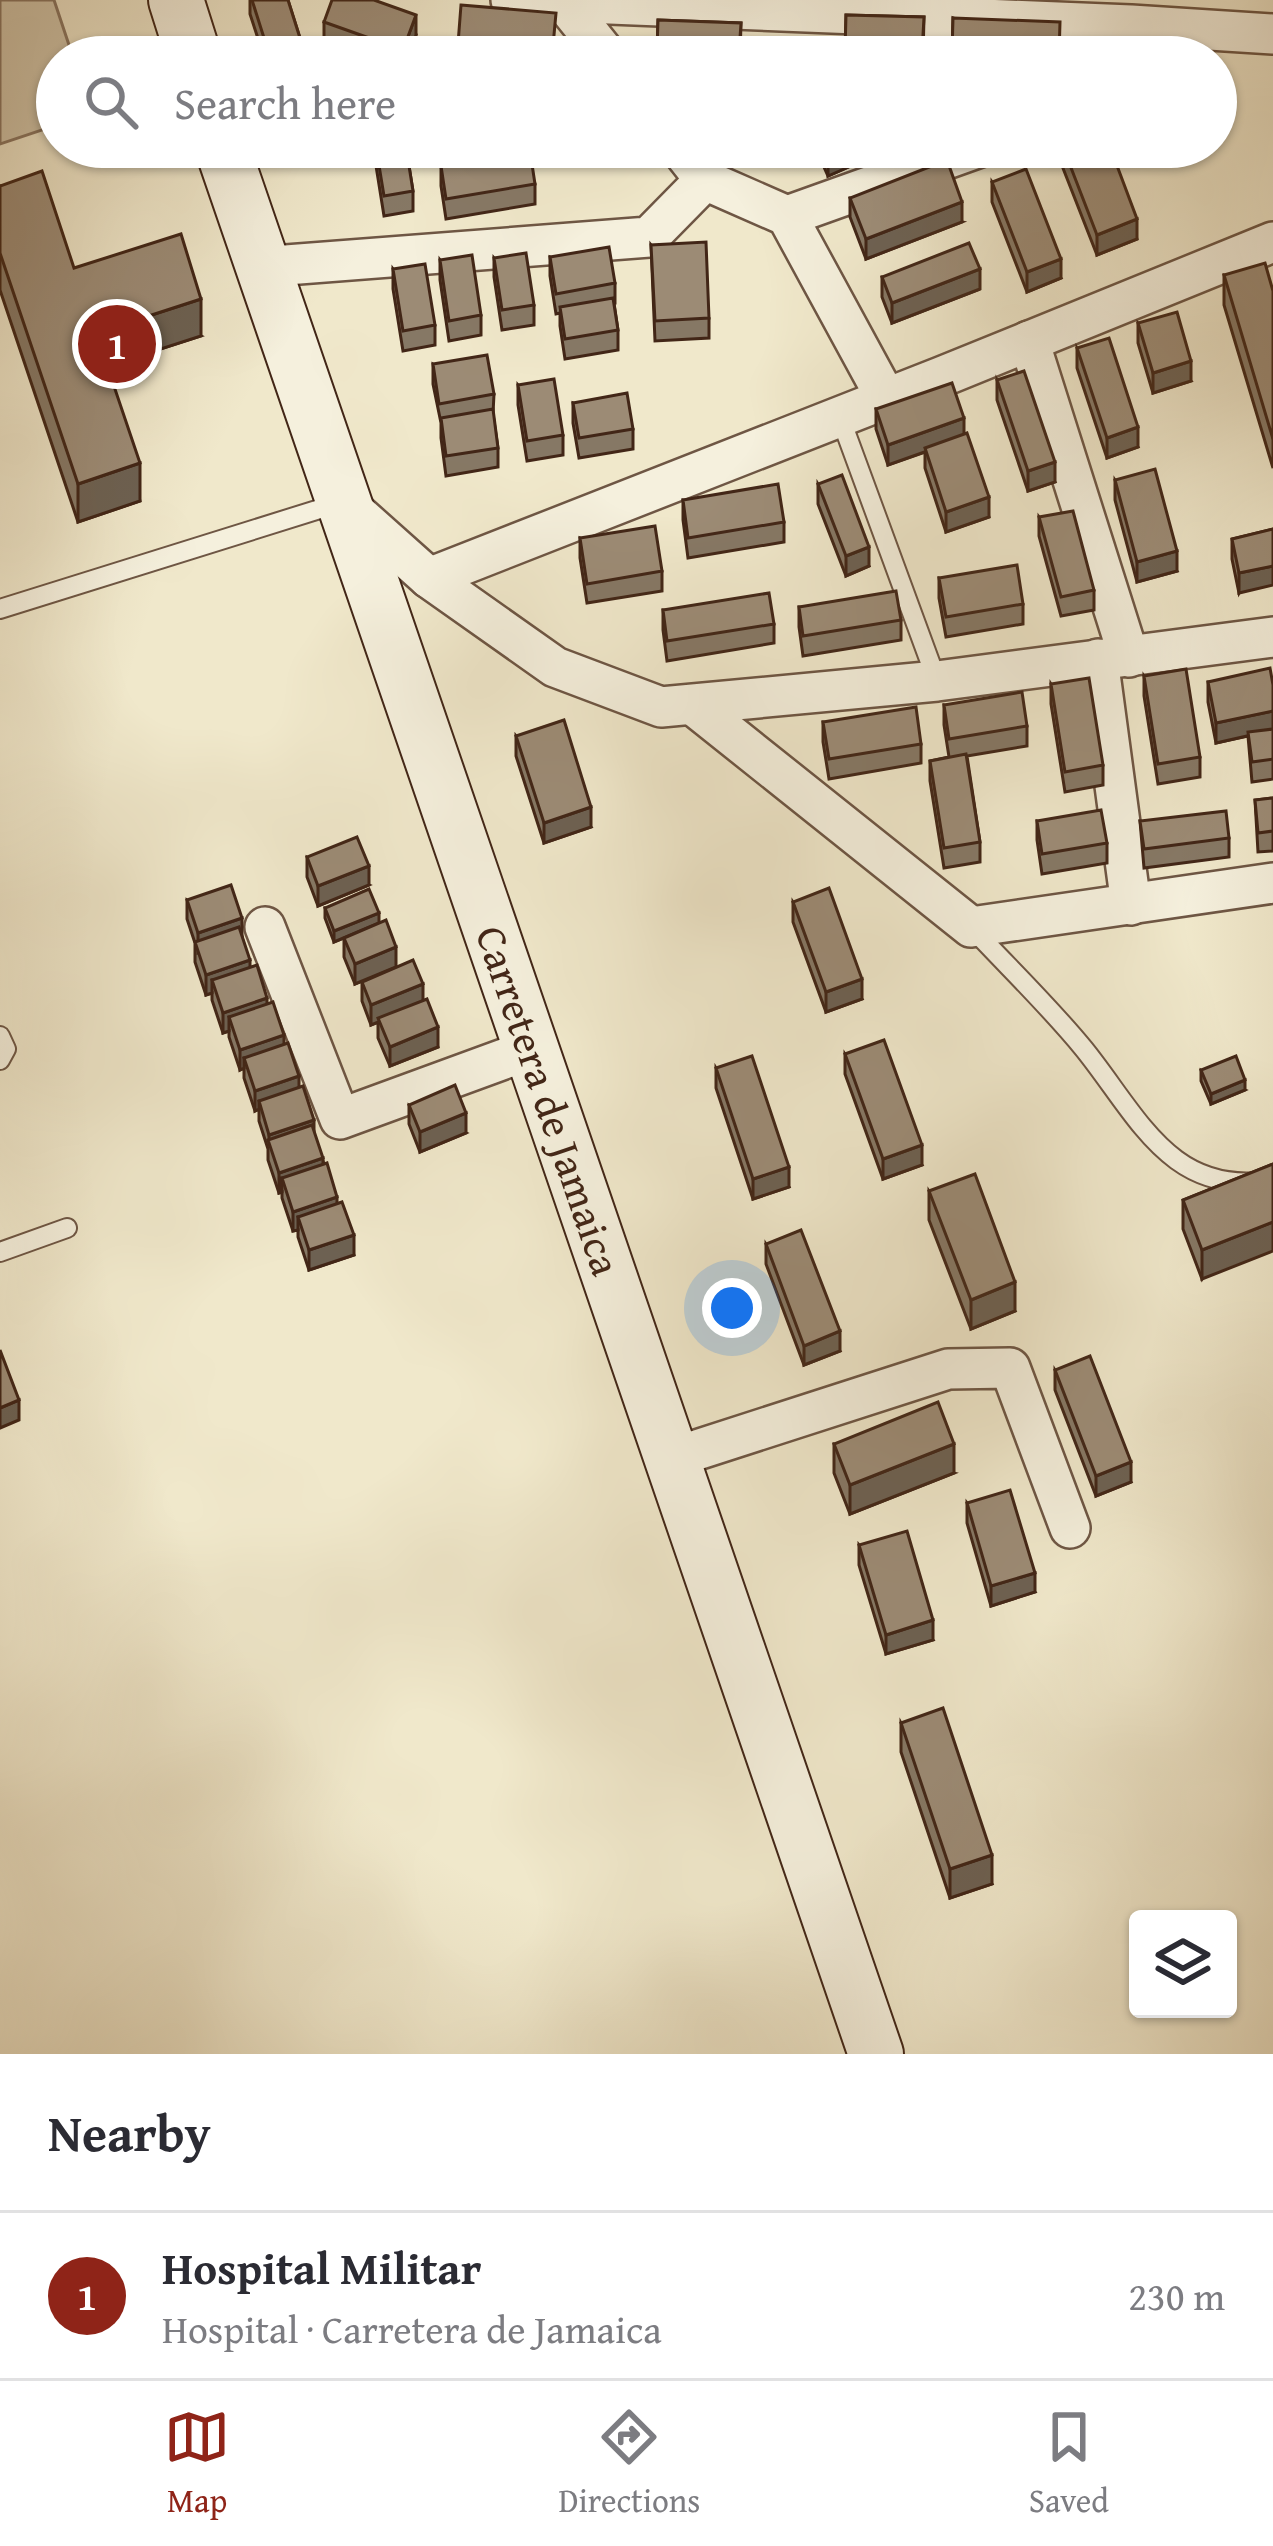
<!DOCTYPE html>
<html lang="en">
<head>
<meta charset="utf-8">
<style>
	body { margin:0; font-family:"Gentium Book Plus",serif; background:#f7f7f7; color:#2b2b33 }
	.controls { position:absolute; right:36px; bottom:36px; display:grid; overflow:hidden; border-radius:12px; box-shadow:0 3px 9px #0004 }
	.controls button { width:108px; height:108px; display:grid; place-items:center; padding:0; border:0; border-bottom:3px solid #e1e1e2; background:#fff; color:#2b2b33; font:60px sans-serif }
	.you { position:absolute; left:732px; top:1308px; width:42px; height:42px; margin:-30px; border:9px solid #fff; border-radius:50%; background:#1a73e8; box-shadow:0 0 0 18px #1a73e833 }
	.badge { display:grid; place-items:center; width:78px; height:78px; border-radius:50%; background:#8f2418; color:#fff; font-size:39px; font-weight:700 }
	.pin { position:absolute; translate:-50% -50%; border:6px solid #fff; box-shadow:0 3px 12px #0006 }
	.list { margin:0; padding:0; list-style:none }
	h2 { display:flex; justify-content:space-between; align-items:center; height:156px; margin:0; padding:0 48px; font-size:51px }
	h2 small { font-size:39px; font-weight:400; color:#7c7c81 }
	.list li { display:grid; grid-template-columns:78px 1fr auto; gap:36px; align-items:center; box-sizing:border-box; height:168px; padding:0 48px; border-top:3px solid #e1e1e2 }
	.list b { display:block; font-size:45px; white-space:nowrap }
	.list p { margin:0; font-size:39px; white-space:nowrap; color:#7c7c81 }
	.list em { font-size:39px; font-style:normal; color:#7c7c81 }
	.icon { flex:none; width:66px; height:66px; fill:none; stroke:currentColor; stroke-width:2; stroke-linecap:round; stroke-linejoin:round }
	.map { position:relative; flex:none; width:1273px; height:2054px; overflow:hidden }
	.search { position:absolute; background:#fff; box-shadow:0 3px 9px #0004; left:36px; right:36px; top:36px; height:132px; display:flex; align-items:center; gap:30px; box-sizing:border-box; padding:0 42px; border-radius:66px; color:#7c7c81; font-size:45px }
	.sheet { height:324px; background:#fff }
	nav { display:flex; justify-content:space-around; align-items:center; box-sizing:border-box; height:168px; border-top:3px solid #e1e1e2; background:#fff; font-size:33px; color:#7c7c81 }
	nav a { display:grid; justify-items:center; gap:6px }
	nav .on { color:#8f2418 }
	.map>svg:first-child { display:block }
</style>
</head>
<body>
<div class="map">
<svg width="1273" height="2054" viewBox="0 0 1273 2054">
	<rect width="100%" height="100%" fill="#f0e8cb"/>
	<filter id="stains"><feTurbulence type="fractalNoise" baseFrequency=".00167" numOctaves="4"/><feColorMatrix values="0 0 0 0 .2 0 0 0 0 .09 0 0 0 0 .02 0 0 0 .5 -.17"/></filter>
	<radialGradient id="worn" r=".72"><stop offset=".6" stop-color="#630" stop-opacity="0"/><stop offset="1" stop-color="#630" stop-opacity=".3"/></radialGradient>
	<path fill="#d2c7ac" stroke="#8a7662" stroke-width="3" d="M0 0H54L73 57H57V125L0 144Z"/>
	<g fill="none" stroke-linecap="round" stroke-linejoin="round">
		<defs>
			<g id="service">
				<path d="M840 417 937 681"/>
				<path d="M0 609 339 503"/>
				<path d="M971 927C1008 967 1049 1006 1084 1049 1138 1116 1171 1198 1273 1180"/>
				<path d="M0 1036 6 1049 0 1060"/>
				<path d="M0 1252 67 1228"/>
			</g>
			<g id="minor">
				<path d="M511 0 1131 25 1273 34"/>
				<path d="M564 2 608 57"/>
				<path d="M679 147 705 180 787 216 886 398"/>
				<path d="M787 216 980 147"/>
				<path d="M260 267 649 237 705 180"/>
				<path d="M1029 341 1129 657"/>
				<path d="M345 503 429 578 555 667 661 707 937 681 1273 637"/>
				<path d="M429 578 941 377 1273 242"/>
				<path d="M1098 659 1131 905"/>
				<path d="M693 705 971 927 1273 883"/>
				<path d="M265 927 340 1119 531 1049"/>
				<path d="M672 1458 948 1369 1010 1368 1070 1528"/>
			</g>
			<g id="secondary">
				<path d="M176 0 194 57"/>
				<path id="s1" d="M222 147 876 2054"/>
			</g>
		</defs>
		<use href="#service" stroke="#6e5644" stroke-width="22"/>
		<use href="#minor" stroke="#6e5644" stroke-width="44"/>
		<use href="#secondary" stroke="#422617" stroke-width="58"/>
		<use href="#service" stroke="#f5f0dd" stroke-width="18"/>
		<use href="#minor" stroke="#f5f0dd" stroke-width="39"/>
		<use href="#secondary" stroke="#f5f0dd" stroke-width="54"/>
	</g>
	<g fill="#867865" stroke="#422617" stroke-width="3">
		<path d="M250 0H288L306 57H264L250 14Z"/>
		<path d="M846 15 924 17 923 57H845Z"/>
		<path d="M953 18 1059 57H952Z"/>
		<path d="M658 20 741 23 740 57H657Z"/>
		<path d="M324 22 416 35 408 57H366L324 42Z"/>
		<path d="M373 147H406L413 191V211L384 216Z"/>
		<path d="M815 147H894L828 176Z"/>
		<path d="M1059 147H1110L1137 239 1097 255 1059 158Z"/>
		<path d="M441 166 535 184V204L446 219 441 186Z"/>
		<path d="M992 182 1061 278 1027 292 992 202Z"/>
		<path d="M0 186 74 268 201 336 107 366 140 501 78 522 0 290Z"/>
		<path d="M850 198 962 222 866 259 850 217Z"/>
		<path d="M651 245 709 318V338L655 341Z"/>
		<path d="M550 257 615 283V303H614L618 330V350L565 359 560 326V313L556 314 550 276Z"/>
		<path d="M494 258 534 305V325L502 330 494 277Z"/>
		<path d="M440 260 481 315V335L449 341 440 280Z"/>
		<path d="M393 269 435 325V345L403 351 393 289Z"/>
		<path d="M1224 275 1273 291V468L1224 305Z"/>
		<path d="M882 277 980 289 892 323 882 297Z"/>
		<path d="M1138 323 1191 381 1153 393 1138 343Z"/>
		<path d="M1077 348 1138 447 1107 458 1077 368Z"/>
		<path d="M433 364 494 394 493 414 498 448V467L446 476 441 438V423L433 384Z"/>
		<path d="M997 380 1055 482 1028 491 997 400Z"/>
		<path d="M518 385 563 435V455L527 461 518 405Z"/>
		<path d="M573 403 633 429V449L579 458 573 423Z"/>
		<path d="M876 409 964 434 989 517 946 532 925 468V452L888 465 876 429Z"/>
		<path d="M1115 480 1177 571 1137 582 1115 500Z"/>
		<path d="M818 484 869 566 846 576 818 504Z"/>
		<path d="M683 500 784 522V542L688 558 683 520Z"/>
		<path d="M1039 517 1094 590V610L1061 616 1039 536Z"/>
		<path d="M1273 529 1239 593 1232 559V539Z"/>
		<path d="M580 538 662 571V591L587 603 580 558Z"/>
		<path d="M939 578 1023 604V624L946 637 939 598Z"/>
		<path d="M799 607 901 620V640L803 656 799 627Z"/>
		<path d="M663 610 774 624V643L667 661 663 630Z"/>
		<path d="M1144 676 1200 757V777L1158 784 1144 696Z"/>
		<path d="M1208 682 1273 685V779L1252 782 1248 736 1216 743 1208 702Z"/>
		<path d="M1051 684 1103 765V785L1065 792 1051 704Z"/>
		<path d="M944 705 1027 726V746L967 756 980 842V862L944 868 930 781V761L949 757 944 725Z"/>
		<path d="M823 722 921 744V763L829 779 823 742Z"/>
		<path d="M516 736 591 827 544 843 516 756Z"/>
		<path d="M1273 798V851L1258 852 1255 800Z"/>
		<path d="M1037 821 1107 843V863L1042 874 1037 840Z"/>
		<path d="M1140 821 1229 838V857L1144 868Z"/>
		<path d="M307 857 369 885 318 906 307 877Z"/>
		<path d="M187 900 242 937 250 967 267 1004 299 1088 354 1255 309 1270 298 1237V1230L293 1231 282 1198V1192L279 1193 268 1160V1149L259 1121V1109L255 1111 244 1078V1068L240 1070 229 1037V1031L223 1033 212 1000V993L206 995 195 962V943L187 919Z"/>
		<path d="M793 902 862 999 826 1012 793 922Z"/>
		<path d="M325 908 379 923 396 967 355 984 344 957V938L373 926 334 942 325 918Z"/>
		<path d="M362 982 423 1001 438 1047 390 1066 378 1038V1022L371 1025 362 1001Z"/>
		<path d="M845 1054 922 1165 883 1179 845 1074Z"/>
		<path d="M716 1068 789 1187 753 1199 716 1088Z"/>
		<path d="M1201 1070 1245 1090 1211 1104 1201 1081Z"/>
		<path d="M409 1105 466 1133 420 1152 409 1124Z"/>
		<path d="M1273 1164 1202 1279 1183 1229V1200Z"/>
		<path d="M929 1191 1015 1311 971 1329 929 1220Z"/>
		<path d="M766 1244 840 1351 804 1365 766 1264Z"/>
		<path d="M1055 1370 1131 1482 1096 1496 1055 1390Z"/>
		<path d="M834 1444 954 1473 850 1514 834 1473Z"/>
		<path d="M967 1503 1035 1592 991 1606 967 1523Z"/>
		<path d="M859 1545 933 1640 886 1654 859 1565Z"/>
		<path d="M901 1723 992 1884 950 1898 901 1752Z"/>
	</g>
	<g fill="#6d6152" stroke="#422617" stroke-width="3">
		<path d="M416 15V35L408 57H403V50Z"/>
		<path d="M849 147H894L828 176V157Z"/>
		<path d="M962 202V222L866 259V239Z"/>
		<path d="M1137 219V239L1097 255V235Z"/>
		<path d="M1061 259V278L1027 292V272Z"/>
		<path d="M980 269V289L892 323V303Z"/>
		<path d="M201 299V336L96 370V333Z"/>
		<path d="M1191 361V381L1153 393V373Z"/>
		<path d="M964 418V438L888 465V445Z"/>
		<path d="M1138 427V447L1107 458V438Z"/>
		<path d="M1055 462V482L1028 491V471Z"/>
		<path d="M140 463V501L78 522V484Z"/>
		<path d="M989 497V517L946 532V512Z"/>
		<path d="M869 547V566L846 576V556Z"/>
		<path d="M1177 551V571L1137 582V562Z"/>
		<path d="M1273 566V585L1239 593V573Z"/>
		<path d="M1273 711V730L1216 743V723Z"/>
		<path d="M591 807V827L544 843V823Z"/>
		<path d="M369 866V885L318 906V886Z"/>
		<path d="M379 913V923L334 942V931Z"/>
		<path d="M242 918V938L198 953V933Z"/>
		<path d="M396 947V967L355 984V964Z"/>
		<path d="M250 960V980H212V993L206 995V975Z"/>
		<path d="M862 979V999L826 1012V992Z"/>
		<path d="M423 984V1004L371 1025V1005Z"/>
		<path d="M267 998V1018L229 1017V1031L223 1033V1013Z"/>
		<path d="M438 1027V1047L390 1066V1047Z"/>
		<path d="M284 1035V1055L244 1058V1068L240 1070V1050Z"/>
		<path d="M299 1076V1096L259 1101V1109L255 1111V1091Z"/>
		<path d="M1245 1080V1090L1211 1104V1094Z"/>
		<path d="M466 1113V1133L420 1152V1132Z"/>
		<path d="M314 1120V1139L269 1145V1135Z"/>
		<path d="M922 1145V1165L883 1179V1159Z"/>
		<path d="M323 1158V1178H282V1192L279 1193V1173Z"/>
		<path d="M789 1167V1187L753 1199V1179Z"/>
		<path d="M337 1197V1216L298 1217V1230L293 1231V1212Z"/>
		<path d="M1273 1222V1251L1202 1279V1250Z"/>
		<path d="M354 1235V1255L309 1270V1250Z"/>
		<path d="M1015 1282V1311L971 1329V1300Z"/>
		<path d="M840 1331V1351L804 1365V1346Z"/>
		<path d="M19 1400V1420L0 1428V1408Z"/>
		<path d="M954 1444V1473L850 1514V1485Z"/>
		<path d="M1131 1462V1482L1096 1496V1476Z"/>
		<path d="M1035 1573V1592L991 1606V1586Z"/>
		<path d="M933 1620V1640L886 1654V1635Z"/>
		<path d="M992 1855V1884L950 1898V1869Z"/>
	</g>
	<g fill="#9c8b75" stroke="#422617" stroke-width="3">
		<path d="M252 0H288L306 57H270Z"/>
		<path d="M332 0H374L416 15 403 50 324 22Z"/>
		<path d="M461 5 556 13 552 57H457Z"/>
		<path d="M846 15 924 17 922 53 845 51Z"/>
		<path d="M953 18 1060 22 1059 56 952 53Z"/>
		<path d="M658 20 741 23 739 53 657 50Z"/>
		<path d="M797 39V57H765L764 40Z"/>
		<path d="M376 147H406L413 191 384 196Z"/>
		<path d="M824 147H849L828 157Z"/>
		<path d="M1063 147H1110L1137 219 1097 235Z"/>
		<path d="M530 151 535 184 446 199 441 166Z"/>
		<path d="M947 160 962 202 866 239 850 198Z"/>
		<path d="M1026 169 1061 259 1027 272 992 182Z"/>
		<path d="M42 171 74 268 181 234 201 299 96 333 140 463 78 484 0 253V186Z"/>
		<path d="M706 242 709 318 655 321 651 245Z"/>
		<path d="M969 243 980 269 892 303 882 277Z"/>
		<path d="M609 247 615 283 556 294 550 257Z"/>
		<path d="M526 253 534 305 502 310 494 258Z"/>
		<path d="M472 255 481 315 449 321 440 260Z"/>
		<path d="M1265 263 1273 291V439L1224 275Z"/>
		<path d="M425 264 435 325 403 331 393 269Z"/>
		<path d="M613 298 618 330 565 339 560 307Z"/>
		<path d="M1177 312 1191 361 1153 373 1138 323Z"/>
		<path d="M1109 338 1138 427 1107 438 1077 348Z"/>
		<path d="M487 355 494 394 439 404 433 364Z"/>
		<path d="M1024 371 1055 462 1028 471 997 380Z"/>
		<path d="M554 379 563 435 527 441 518 385Z"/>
		<path d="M952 383 964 418 888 445 876 409Z"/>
		<path d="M627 393 633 429 579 438 573 403Z"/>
		<path d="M493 409 498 448 446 456 441 418Z"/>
		<path d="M967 433 989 497 946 512 925 448Z"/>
		<path d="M1155 469 1177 551 1137 562 1115 480Z"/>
		<path d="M842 475 869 547 846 556 818 484Z"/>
		<path d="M778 484 784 522 688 538 683 500Z"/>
		<path d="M1073 511 1094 590 1061 597 1039 517Z"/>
		<path d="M655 526 662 571 587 584 580 538Z"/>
		<path d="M1273 529V566L1239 573 1232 539Z"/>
		<path d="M1017 565 1023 604 946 617 939 578Z"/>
		<path d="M896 591 901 620 803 636 799 607Z"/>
		<path d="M769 593 774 624 667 641 663 610Z"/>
		<path d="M1270 668 1273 685V711L1216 723 1208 682Z"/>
		<path d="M1186 669 1200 757 1158 764 1144 676Z"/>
		<path d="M1089 678 1103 765 1065 772 1051 684Z"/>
		<path d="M1022 692 1027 726 949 739 944 705Z"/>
		<path d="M916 707 921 744 829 759 823 722Z"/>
		<path d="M564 720 591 807 544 823 516 736Z"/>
		<path d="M1273 729V759L1252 762 1248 732Z"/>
		<path d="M966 754 980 842 944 848 930 761Z"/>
		<path d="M1273 798V831L1258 833 1255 800Z"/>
		<path d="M1101 810 1107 843 1042 854 1037 821Z"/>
		<path d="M1226 811 1229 838 1144 849 1140 821Z"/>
		<path d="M357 837 369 866 318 886 307 857Z"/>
		<path d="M231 885 242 918 198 933 187 900Z"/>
		<path d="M829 888 862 979 826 992 793 902Z"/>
		<path d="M369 889 379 913 334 931 325 908Z"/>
		<path d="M386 920 396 947 355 964 344 938Z"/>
		<path d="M239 927 250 960 206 975 195 942Z"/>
		<path d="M413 960 423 984 371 1005 362 982Z"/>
		<path d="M257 965 267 998 223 1013 212 980Z"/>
		<path d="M427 999 438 1027 390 1047 378 1018Z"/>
		<path d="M273 1002 284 1035 240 1050 229 1017Z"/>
		<path d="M884 1040 922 1145 883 1159 845 1054Z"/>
		<path d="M288 1043 299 1076 255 1091 244 1058Z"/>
		<path d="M752 1056 789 1167 753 1179 716 1068Z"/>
		<path d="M1236 1056 1245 1080 1211 1094 1201 1070Z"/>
		<path d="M455 1085 466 1113 420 1132 409 1105Z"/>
		<path d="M303 1086 314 1120 269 1135 259 1101Z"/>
		<path d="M312 1125 323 1158 279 1173 268 1140Z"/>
		<path d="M327 1163 337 1197 293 1212 282 1178Z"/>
		<path d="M1273 1164V1222L1202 1250 1183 1200Z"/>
		<path d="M975 1174 1015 1282 971 1300 929 1191Z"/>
		<path d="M342 1202 354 1235 309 1250 298 1217Z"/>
		<path d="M801 1230 840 1331 804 1346 766 1244Z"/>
		<path d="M0 1350 19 1400 0 1408Z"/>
		<path d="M1090 1356 1131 1462 1096 1476 1055 1370Z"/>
		<path d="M938 1402 954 1444 850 1485 834 1444Z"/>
		<path d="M1010 1490 1035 1573 991 1586 967 1503Z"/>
		<path d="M907 1531 933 1620 886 1635 859 1545Z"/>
		<path d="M943 1708 992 1855 950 1869 901 1723Z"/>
	</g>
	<g text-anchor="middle" stroke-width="10" stroke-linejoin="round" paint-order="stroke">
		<g font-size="42" fill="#422617" stroke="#f5f0dd">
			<text dy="15" stroke="none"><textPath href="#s1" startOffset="1008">Carretera de Jamaica</textPath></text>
		</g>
	</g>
	<rect width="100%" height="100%" filter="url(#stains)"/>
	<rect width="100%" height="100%" fill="url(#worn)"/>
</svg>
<div class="controls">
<button><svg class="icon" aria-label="layers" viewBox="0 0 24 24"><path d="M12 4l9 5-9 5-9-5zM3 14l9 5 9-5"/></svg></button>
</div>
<div class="you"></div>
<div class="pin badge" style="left:117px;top:344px">1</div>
<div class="search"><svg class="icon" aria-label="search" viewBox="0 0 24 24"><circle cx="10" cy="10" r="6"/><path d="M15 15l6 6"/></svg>Search here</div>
</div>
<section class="sheet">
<h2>Nearby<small></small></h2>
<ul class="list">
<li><span class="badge">1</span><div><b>Hospital Militar</b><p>Hospital · Carretera de Jamaica</p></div><em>230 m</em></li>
</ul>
</section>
<nav>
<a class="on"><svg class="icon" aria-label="map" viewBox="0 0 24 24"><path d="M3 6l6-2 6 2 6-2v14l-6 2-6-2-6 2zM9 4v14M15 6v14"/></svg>Map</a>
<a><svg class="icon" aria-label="directions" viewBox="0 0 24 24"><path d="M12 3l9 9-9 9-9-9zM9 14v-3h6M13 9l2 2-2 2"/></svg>Directions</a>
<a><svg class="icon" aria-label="saved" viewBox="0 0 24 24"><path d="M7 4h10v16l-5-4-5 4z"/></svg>Saved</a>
</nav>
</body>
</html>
